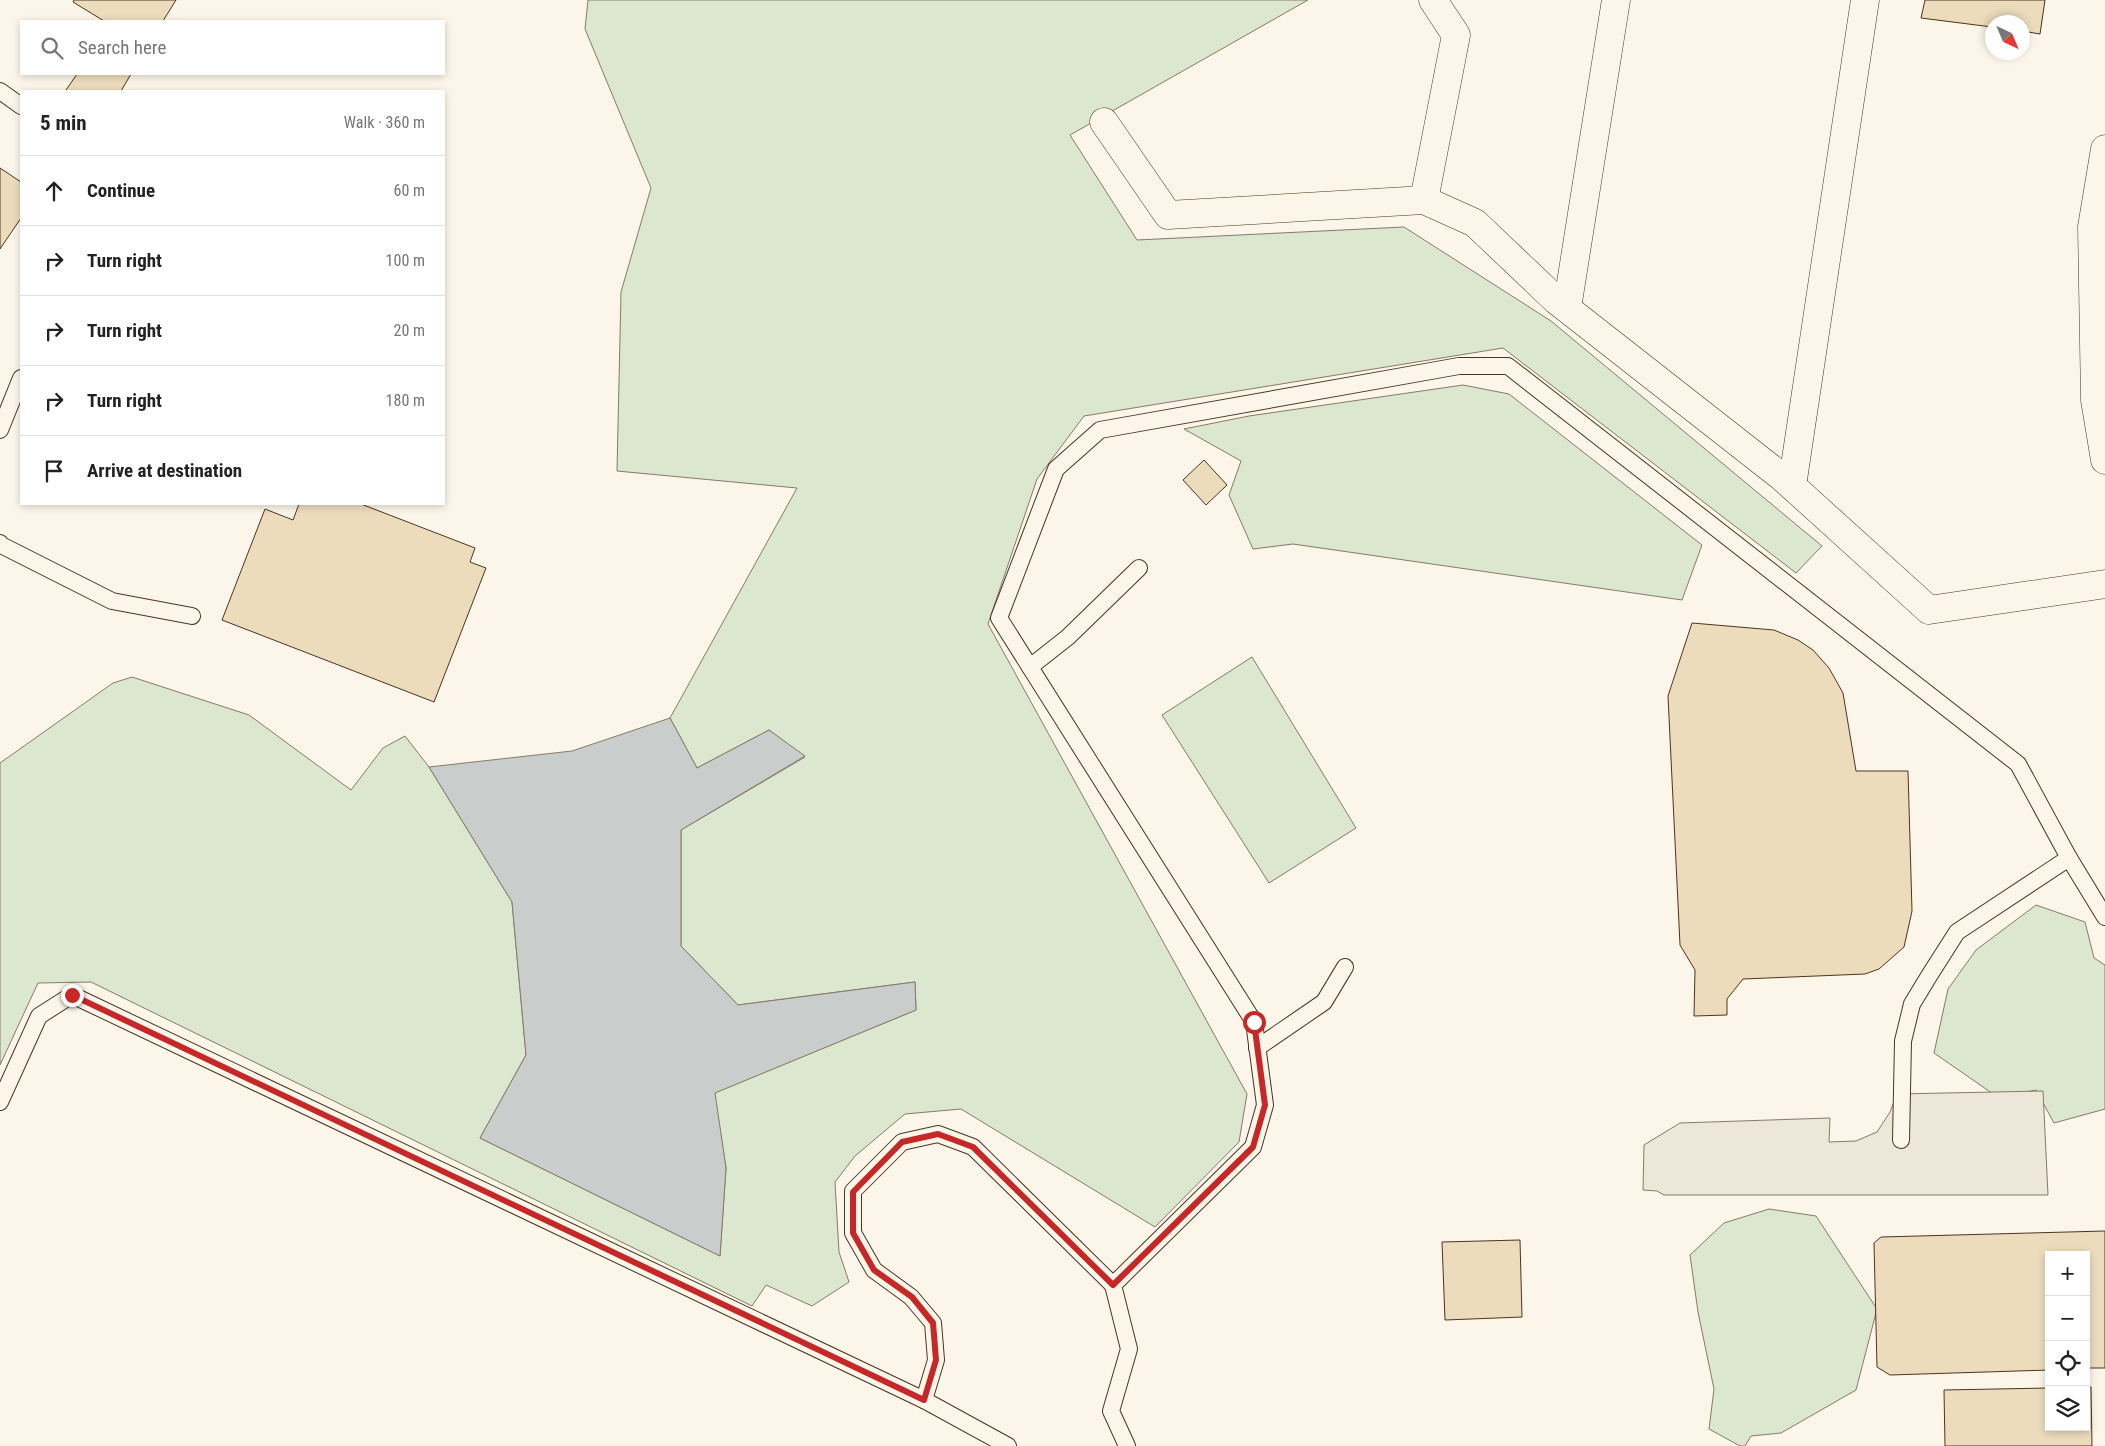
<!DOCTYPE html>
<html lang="en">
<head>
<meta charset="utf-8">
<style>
	body { margin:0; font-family:"Roboto Condensed",sans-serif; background:#f6f6f6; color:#222 }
	.controls { position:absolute; right:15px; bottom:15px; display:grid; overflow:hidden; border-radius:0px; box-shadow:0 2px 8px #0003 }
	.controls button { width:45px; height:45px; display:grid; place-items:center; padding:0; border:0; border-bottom:1px solid #e0e0e0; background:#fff; color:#222; font:25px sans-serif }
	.compass { position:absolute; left:1985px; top:15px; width:45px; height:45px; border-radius:50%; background:#fff; box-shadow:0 2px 8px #0003; rotate:136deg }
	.stop { position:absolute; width:15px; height:15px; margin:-11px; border:4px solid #c62828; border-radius:50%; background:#fff }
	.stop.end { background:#c62828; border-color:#fff; box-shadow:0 1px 5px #0008 }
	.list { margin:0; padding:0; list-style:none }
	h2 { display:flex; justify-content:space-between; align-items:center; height:65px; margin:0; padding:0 20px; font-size:21px }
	h2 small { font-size:16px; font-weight:400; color:#767676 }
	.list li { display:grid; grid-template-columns:32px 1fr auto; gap:15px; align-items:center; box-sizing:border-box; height:70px; padding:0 20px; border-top:1px solid #e0e0e0 }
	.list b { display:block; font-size:19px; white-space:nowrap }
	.list em { font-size:16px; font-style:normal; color:#767676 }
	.icon { flex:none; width:28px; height:28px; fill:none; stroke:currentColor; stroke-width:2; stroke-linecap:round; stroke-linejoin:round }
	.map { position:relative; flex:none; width:2105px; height:1446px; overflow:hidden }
	.search { position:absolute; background:#fff; box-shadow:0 2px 8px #0003; left:20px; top:20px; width:425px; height:55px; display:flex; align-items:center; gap:12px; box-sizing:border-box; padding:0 18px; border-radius:0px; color:#767676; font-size:19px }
	.panel { position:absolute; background:#fff; box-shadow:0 2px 8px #0003; left:20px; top:90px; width:425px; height:415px; border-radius:0px }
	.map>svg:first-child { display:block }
</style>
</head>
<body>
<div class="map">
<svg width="2105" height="1446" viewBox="0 0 2105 1446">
	<rect width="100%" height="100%" fill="#fbf6e9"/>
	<g fill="#dce7d0" stroke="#887966">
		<path d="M588 0H1308L1070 135 1137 240 1404 227 1551 321 1822 546 1796 573 1503 348 1084 416 1037 479 988 624 1247 1094 1239 1142 1155 1227 961 1109 905 1114 855 1156 835 1182 839 1252 849 1282 812 1306 766 1285 752 1306 91 982 38 983 0 1065V763L113 683 132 677 249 715 351 790 383 748 405 736 429 767 512 902 526 1055 480 1138 720 1256 726 1168 714 1093 916 1010 915 982 738 1005 681 946V830L805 757 769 730 697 768 670 718 797 488 617 471 621 292 651 188 585 29Z"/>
		<path d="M1463 385 1509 394 1702 545 1682 600 1293 544 1253 549 1229 495 1241 461 1184 429 1249 416Z"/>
		<path d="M1252 657 1356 828 1269 883 1162 715Z"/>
		<path d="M2036 905 2085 922 2094 958 2105 965V1109L2054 1123 2036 1090 1999 1098 1934 1053 1948 989 1976 950Z"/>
		<path d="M1769 1209 1816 1216 1877 1309 1856 1390 1781 1433 1751 1436 1745 1446H1740L1709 1429 1714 1389 1698 1312 1690 1255 1724 1223Z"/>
	</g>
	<path fill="#ede7d9" stroke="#887966" d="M2043 1091 2048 1195H1664L1657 1191 1643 1190 1644 1145 1680 1123 1830 1118 1829 1142 1856 1141 1877 1132 1890 1112 1897 1094Z"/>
	<path fill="#c9cecd" stroke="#887966" d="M670 718 697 768 769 730 805 756 681 830V946L738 1005 915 982 916 1010 715 1093 726 1168 720 1256 480 1138 526 1055 512 902 429 767 572 751Z"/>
	<g fill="#ecdcbc" stroke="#4a3520">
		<path d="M74 0H176L163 21H104L73 2Z"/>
		<path d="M1925 0H2045L2040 34 2022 31V22H1992V27L1921 18Z"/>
		<path d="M77 74H131L121 91H68L66 90Z"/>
		<path d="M0 168 21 182V218L0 249Z"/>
		<path d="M1204 460 1227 485 1206 505 1183 480Z"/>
		<path d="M299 504H361L475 548 470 562 486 568 434 702 222 620 265 509 293 520Z"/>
		<path d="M1692 623 1774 630 1798 640 1813 650 1829 668 1843 693 1856 771H1908L1912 911 1904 947 1879 969 1865 974 1743 979 1727 999V1015L1694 1016 1695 970 1680 945 1668 696Z"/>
		<path d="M2105 1231V1368H2086V1255H2049V1370L1890 1375 1877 1367 1874 1243 1881 1237Z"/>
		<path d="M1520 1240 1522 1317 1445 1320 1442 1242Z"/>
		<path d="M2086 1387H2091L2092 1446H1945L1944 1390 2049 1388V1427H2086Z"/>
	</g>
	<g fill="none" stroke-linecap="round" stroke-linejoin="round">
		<defs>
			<g id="lane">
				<path d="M0 91 21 106"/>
				<path d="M0 430 21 378"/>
				<path d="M0 543 1 545 112 601 192 616"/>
				<path d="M1030 667 1068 637 1139 568"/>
				<path d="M1257 1048 1324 1002 1345 967"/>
				<path d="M0 1102 39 1016 72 995 924 1400 936 1360 933 1323 911 1297 874 1270 853 1233V1191L902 1142 938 1134 973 1147 1113 1285 1253 1147 1265 1105 1254 1022 999 618 1056 469 1100 430 1459 366H1508L2018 764 2069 858 2105 917"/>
				<path d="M1901 1140 1903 1041 1912 1004 1929 976 1957 932 2069 858"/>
				<path d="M1113 1285 1129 1349 1111 1411 1127 1446"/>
				<path d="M924 1400 1008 1446"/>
			</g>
			<g id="street">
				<path d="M1104 122 1168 215 1424 200 1475 223 1556 300 1782 477 1929 610 2105 584"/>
				<path d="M1424 200 1456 35 1433 0"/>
				<path d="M1567 308 1616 0"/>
				<path d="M1792 486 1865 0"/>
			</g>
			<path id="secondary" d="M2105 149 2092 227 2095 400 2105 460"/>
		</defs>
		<use href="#lane" stroke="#4a3520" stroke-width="18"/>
		<use href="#street" stroke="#4a3520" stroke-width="29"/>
		<use href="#secondary" stroke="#4a3520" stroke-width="29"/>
		<use href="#lane" stroke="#fbf6e9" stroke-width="16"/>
		<use href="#street" stroke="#fbf6e9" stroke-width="28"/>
		<use href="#secondary" stroke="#fbf6e9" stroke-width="28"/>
	</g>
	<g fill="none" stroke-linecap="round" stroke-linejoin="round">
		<path stroke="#c62828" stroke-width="6" d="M72 995 924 1400 936 1360 933 1323 912 1297 874 1270 853 1233V1192L902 1142 938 1134 973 1147 1113 1285 1253 1147 1265 1105 1254 1022"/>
	</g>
</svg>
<div class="controls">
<button>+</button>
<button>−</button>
<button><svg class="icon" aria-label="locate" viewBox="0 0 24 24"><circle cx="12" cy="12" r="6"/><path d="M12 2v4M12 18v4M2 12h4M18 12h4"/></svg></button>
<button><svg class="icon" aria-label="layers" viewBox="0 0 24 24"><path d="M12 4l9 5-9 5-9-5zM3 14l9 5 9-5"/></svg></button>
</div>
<svg class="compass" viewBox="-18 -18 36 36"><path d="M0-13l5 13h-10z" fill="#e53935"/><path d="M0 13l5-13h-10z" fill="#767676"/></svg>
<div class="stop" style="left:1254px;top:1022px"></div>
<div class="stop end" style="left:72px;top:995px"></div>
<div class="search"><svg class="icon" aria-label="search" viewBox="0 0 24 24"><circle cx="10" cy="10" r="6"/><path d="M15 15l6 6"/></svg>Search here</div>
<section class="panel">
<h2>5 min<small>Walk · 360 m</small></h2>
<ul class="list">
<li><svg class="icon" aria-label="ahead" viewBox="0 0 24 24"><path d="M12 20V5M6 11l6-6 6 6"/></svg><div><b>Continue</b></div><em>60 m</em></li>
<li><svg class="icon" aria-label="right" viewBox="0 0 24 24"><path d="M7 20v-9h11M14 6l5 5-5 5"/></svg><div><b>Turn right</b></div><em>100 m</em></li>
<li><svg class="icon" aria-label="right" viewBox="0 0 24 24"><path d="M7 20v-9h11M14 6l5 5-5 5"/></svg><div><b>Turn right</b></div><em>20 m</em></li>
<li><svg class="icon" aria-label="right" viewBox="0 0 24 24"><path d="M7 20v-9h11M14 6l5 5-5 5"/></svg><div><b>Turn right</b></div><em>180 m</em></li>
<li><svg class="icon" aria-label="arrive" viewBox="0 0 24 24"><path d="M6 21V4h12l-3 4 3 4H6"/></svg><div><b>Arrive at destination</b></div></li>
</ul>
</section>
</div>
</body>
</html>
